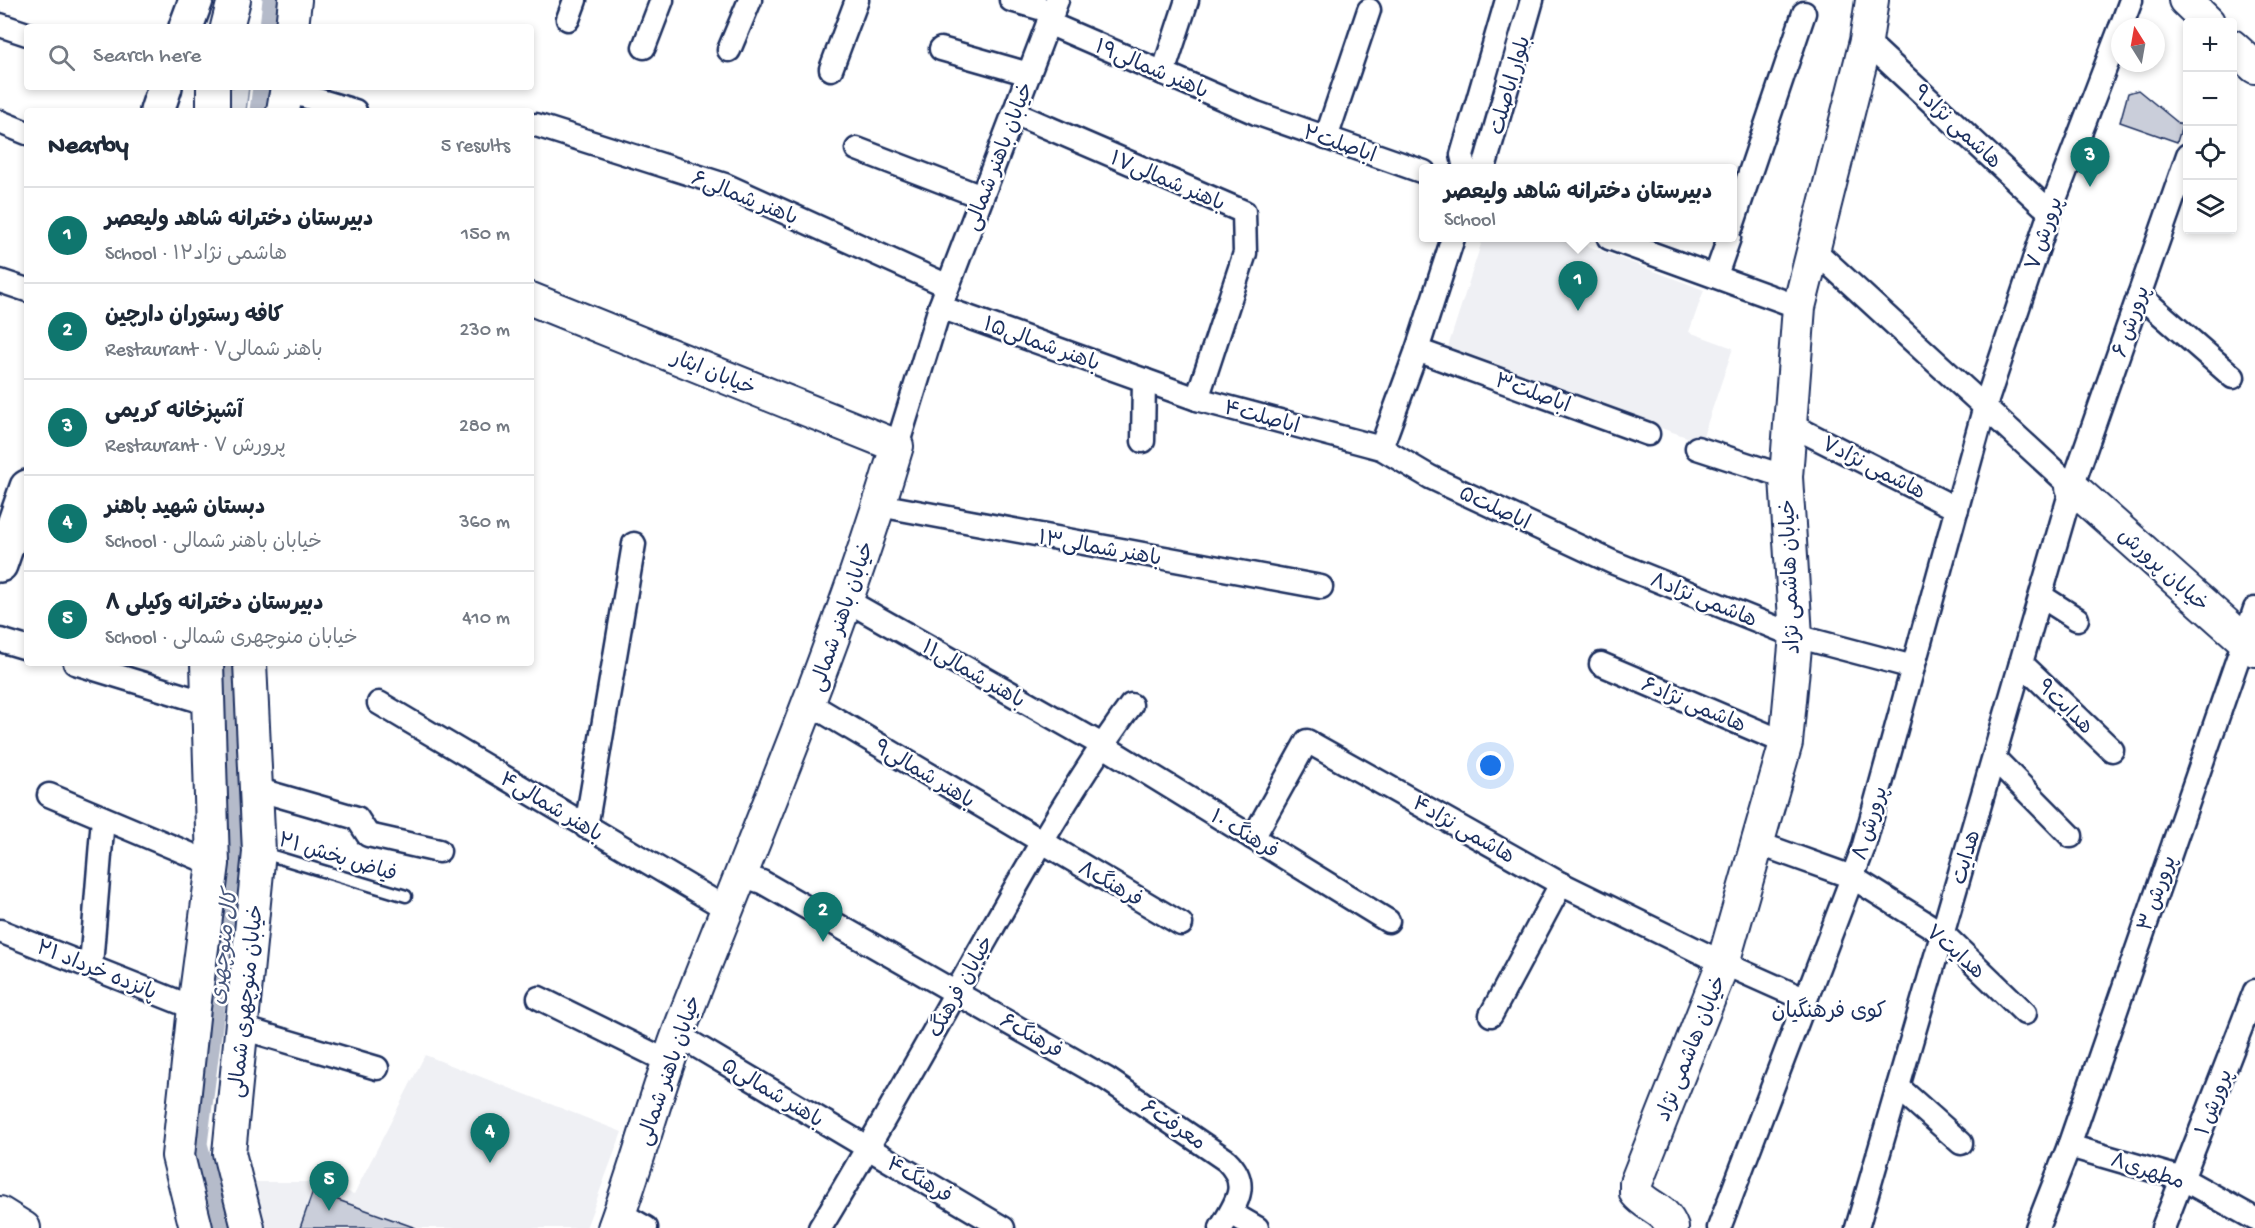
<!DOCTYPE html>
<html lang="en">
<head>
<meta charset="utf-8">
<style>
	body { margin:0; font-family:"Gochi Hand","Playpen Sans Arabic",sans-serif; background:#f6f6f7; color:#1f2937 }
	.controls { position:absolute; right:18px; top:18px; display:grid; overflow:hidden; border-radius:6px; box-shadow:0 3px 9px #0003 }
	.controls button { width:54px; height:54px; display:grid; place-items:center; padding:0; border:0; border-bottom:2px solid #e0e1e3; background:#fff; color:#1f2937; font:30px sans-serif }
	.compass { position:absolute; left:2111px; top:18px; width:54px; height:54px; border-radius:50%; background:#fff; box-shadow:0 3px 9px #0003; rotate:349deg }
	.you { position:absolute; left:1491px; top:766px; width:21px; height:21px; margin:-15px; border:4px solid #fff; border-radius:50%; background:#1a73e8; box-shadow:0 0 0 9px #1a73e833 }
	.badge { display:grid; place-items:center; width:39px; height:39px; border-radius:50%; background:#0f766e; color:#fff; font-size:20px; font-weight:700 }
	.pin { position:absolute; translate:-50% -50px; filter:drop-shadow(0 2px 3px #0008) }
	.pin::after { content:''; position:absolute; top:32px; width:21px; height:18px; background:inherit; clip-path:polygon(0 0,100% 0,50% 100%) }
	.popup { position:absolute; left:1419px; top:164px; width:318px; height:78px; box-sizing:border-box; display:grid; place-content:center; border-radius:6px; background:#fff; filter:drop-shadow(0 2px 4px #0005); font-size:20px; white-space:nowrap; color:#747a83 }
	.popup b { font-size:22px; color:#1f2937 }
	.popup::after { content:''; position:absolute; left:50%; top:100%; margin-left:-12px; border:12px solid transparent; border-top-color:#fff }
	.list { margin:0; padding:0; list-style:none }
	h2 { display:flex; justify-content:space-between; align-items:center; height:78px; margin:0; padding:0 24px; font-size:26px }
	h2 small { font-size:20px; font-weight:400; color:#747a83 }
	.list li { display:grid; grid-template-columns:39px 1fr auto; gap:18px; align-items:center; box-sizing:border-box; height:96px; padding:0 24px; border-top:2px solid #e0e1e3 }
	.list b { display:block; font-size:22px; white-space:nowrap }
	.list p { margin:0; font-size:20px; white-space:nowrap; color:#747a83 }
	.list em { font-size:20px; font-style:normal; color:#747a83 }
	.icon { flex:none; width:33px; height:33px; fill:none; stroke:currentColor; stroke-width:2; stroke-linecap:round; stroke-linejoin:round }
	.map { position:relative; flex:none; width:2255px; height:1228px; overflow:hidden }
	.search { position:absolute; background:#fff; box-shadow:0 3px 9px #0003; left:24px; top:24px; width:510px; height:66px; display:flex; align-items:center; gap:15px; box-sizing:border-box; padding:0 21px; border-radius:6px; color:#747a83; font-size:22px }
	.panel { position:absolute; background:#fff; box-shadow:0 3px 9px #0003; left:24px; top:108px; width:510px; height:558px; border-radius:6px }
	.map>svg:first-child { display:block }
</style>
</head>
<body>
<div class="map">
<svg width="2255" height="1228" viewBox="0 0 2255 1228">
	<rect width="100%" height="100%" fill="#fff"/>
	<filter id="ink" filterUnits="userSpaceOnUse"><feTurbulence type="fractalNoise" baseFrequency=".0167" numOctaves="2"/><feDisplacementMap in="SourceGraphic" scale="12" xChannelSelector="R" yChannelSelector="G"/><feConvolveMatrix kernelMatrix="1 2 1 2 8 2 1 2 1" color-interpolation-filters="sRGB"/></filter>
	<g filter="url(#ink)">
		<g fill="#eff0f4">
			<path d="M1483 238H1567L1704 290 1689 332 1733 348 1701 442 1446 353Z"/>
			<path d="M425 1055 622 1132 586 1228H257L243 1182H318L354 1194Z"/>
		</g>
		<path fill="#dee1e7" stroke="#7c88a2" stroke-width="1.5" d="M221 87H249L246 111H220Z"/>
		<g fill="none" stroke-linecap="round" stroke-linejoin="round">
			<g stroke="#b5bbca" stroke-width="21">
				<path d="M270 27 273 0"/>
				<path d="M260 111 263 87"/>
				<path d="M220 1228 197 1144 236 836 227 663"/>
			</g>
		</g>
		<g fill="#caceda" stroke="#1b2f5e" stroke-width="1.5">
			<path d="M2138 90 2182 126 2177 142 2120 122 2128 93Z"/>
			<path d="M313 1191 416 1228H300Z"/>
		</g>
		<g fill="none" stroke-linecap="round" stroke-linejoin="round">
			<defs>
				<path id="lane" d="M263 853 406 896"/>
				<g id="street">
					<path d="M1011 0 1053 12"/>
					<path d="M568 19 575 0"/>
					<path d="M1048 23 1256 113 1424 172"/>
					<path d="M0 25 27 34"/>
					<path d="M2121 27 2131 0"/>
					<path d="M1866 41 2050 212"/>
					<path d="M644 47 662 0"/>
					<path d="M941 49 1029 74"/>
					<path d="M729 50 750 0"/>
					<path d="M831 69 857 0"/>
					<path d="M1163 73 1187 0"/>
					<path d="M287 91 355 111"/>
					<path d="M1014 113 1244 212 1245 253 1197 399"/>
					<path d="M0 122 27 133"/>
					<path d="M536 125 725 185 948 286"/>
					<path d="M1326 138 1369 10"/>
					<path d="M857 149 982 197"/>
					<path d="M1465 168 1462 155 1507 0"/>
					<path d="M1484 168 1532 0"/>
					<path d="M1732 226 1804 13"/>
					<path d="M1609 238 1799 307"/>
					<path d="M1813 249 2072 487"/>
					<path d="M1716 275 1729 238"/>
					<path d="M0 281 27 290"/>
					<path d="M2139 295 2233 377"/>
					<path d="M940 307 1197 399 1381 448 1430 477 1612 562 1796 636 1913 667"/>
					<path d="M1417 350 1648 434"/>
					<path d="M1791 425 1957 509"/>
					<path d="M1143 441 1144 380"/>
					<path d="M897 446 940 307 1057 0"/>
					<path d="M1381 448 1417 350 1453 238"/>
					<path d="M1697 448 1786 477"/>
					<path d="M879 505 1321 587"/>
					<path d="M2041 596 2077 619"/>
					<path d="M846 600 1102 745 1388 921"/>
					<path d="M0 640 27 648"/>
					<path d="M75 663 210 704"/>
					<path d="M2021 663 2112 750"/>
					<path d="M1601 664 1786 743"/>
					<path d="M379 703 727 909"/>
					<path d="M810 704 1181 924"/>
					<path d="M1994 758 2071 836"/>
					<path d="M256 789 357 818 368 835 439 851"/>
					<path d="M49 795 213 864"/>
					<path d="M586 827 634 544"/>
					<path d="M1253 838 1307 741 1561 884 1723 963 1804 999"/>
					<path d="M1757 843 1852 877 1943 934 2025 1013"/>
					<path d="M741 875 762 882 1107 1079 1226 1160C1251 1184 1237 1202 1221 1228"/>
					<path d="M0 931 194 1008"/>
					<path d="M91 965 103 818"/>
					<path d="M539 998 669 1062"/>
					<path d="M1491 1015 1561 884"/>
					<path d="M242 1028 377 1068"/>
					<path d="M678 1035 1003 1228"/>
					<path d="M1898 1087 1961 1143"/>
					<path d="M2069 1146 2183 1179 2255 1219"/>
					<path d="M620 1213 646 1228"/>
					<path d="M1231 1213 1257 1228"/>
					<path d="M820 1228C873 1141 922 1053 972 964 1022 876 1071 787 1131 705"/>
					<path d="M1719 1228 1863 849 1985 406 2050 212 2120 29"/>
					<path d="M1857 1228 2072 487 2188 155"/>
					<path d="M2037 1228 2069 1146 2255 609"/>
					<path d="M2163 1228 2255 991"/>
				</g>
				<g id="secondary">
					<path d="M2185 0 2208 22"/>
					<path d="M227 27 234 0"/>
					<path d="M292 27 295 0"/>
					<path d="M2232 46 2255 67"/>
					<path d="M213 87V111"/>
					<path d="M283 111 287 87"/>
					<path d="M531 299 897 446C839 642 757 830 683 1021 657 1089 639 1160 614 1228"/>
					<path d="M2072 487 2255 650"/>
					<path d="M0 1213 24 1228"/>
					<path d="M196 1228 178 1156 194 1008 213 864 207 663"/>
					<path d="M248 1228 229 1153 259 852 250 663"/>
					<path d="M1672 1228C1665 1208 1648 1208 1636 1193V1183L1723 963 1786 743 1796 636 1786 477 1799 307 1866 41 1872 0"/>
				</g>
				<g id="primary">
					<path d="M186 27 196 0"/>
					<path d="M157 111 165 87"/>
					<path d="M0 565 27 487"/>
				</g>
			</defs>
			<use href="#lane" stroke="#1b2f5e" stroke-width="15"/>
			<use href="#street" stroke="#1b2f5e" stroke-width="27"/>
			<use href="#secondary" stroke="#1b2f5e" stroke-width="36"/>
			<use href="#primary" stroke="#1b2f5e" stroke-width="38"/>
			<use href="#lane" stroke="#fff" stroke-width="10"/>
			<use href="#street" stroke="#fff" stroke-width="22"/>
			<use href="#secondary" stroke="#fff" stroke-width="32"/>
			<use href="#primary" stroke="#fff" stroke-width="33"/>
		</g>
	</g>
	<g text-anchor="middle" stroke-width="5" stroke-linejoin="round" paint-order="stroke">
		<g font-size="21" fill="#1b2f5e" stroke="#fff">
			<text transform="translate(1152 68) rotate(23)" y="7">باهنر شمالی۱۹</text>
			<text transform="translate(1509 85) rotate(-74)" y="7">بلوار اباصلت</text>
			<text transform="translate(1958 126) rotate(43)" y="7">هاشمی نژاد۹</text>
			<text transform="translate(1340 143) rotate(19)" y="7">اباصلت۲</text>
			<text transform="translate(998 156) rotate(-69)" y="7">خیابان باهنر شمالی</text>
			<text transform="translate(1168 180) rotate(23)" y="7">باهنر شمالی۱۷</text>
			<text transform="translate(745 197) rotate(22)" y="7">باهنر شمالی۶</text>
			<text transform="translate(2043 233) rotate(-71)" y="7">پرورش ۷</text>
			<text transform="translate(2130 321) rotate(-71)" y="7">پرورش ۶</text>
			<text transform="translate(1042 343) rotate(20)" y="7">باهنر شمالی۱۵</text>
			<text transform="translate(714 372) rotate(22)" y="7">خیابان ایثار</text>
			<text transform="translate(1533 392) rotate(20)" y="7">اباصلت۳</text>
			<text transform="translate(1262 416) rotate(15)" y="7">اباصلت۴</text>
			<text transform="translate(1874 467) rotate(27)" y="7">هاشمی نژاد۷</text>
			<text transform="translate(1495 507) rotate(25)" y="7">اباصلت۵</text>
			<text transform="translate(1100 547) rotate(10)" y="7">باهنر شمالی۱۳</text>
			<text transform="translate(2164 569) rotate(42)" y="7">خیابان پرورش</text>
			<text transform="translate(1789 577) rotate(-92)" y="7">خیابان هاشمی نژاد</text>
			<text transform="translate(1704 599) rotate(22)" y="7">هاشمی نژاد۸</text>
			<text transform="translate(841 616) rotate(-71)" y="7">خیابان باهنر شمالی</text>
			<text transform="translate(974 673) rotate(30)" y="7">باهنر شمالی۱۱</text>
			<text transform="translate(1694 704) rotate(23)" y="7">هاشمی نژاد۶</text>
			<text transform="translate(2066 706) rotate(44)" y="7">هدایت۹</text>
			<text transform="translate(925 773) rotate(31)" y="7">باهنر شمالی۹</text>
			<text transform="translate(552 806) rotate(31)" y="7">باهنر شمالی۴</text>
			<text transform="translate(1869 823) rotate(-73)" y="7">پرورش ۸</text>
			<text transform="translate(1464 829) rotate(30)" y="7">هاشمی نژاد۴</text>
			<text transform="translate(1245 833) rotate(31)" y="7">فرهنگ ۱۰</text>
			<text transform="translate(338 856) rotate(17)" y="7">فیاض بخش ۲۱</text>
			<text transform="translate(1965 857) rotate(-74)" y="7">هدایت</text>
			<text transform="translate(1111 883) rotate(30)" y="7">فرهنگ۸</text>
			<text transform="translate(2156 893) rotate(-71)" y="7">پرورش ۳</text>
			<text transform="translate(1956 951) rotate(41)" y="7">هدایت۷</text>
			<text transform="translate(97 969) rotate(22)" y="7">پانزده خرداد ۲۱</text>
			<text transform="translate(960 986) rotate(-61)" y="7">خیابان فرهنگ</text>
			<text transform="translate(245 1001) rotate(-84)" y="7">خیابان منوچهری شمالی</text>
			<text transform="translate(1032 1035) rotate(30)" y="7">فرهنگ۶</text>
			<text transform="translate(1690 1048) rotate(-68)" y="7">خیابان هاشمی نژاد</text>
			<text transform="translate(668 1070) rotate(-71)" y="7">خیابان باهنر شمالی</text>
			<text transform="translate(773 1092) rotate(31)" y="7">باهنر شمالی۵</text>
			<text transform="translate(2213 1102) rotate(-69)" y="7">پرورش ۱</text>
			<text transform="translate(1174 1124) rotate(34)" y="7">معرفت۶</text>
			<text transform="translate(2148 1170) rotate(18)" y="7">مطهری۸</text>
			<text transform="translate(920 1179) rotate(30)" y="7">فرهنگ۴</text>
		</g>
		<g font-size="22" font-style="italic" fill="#49597e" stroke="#fff">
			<text transform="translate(222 947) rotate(-83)" y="8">کال منوچهری</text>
		</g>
		<g font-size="22" fill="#1b2f5e" stroke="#fff">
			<text x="1829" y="1017">کوی فرهنگیان</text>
		</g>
	</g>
</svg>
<div class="controls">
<button>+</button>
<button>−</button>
<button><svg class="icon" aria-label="locate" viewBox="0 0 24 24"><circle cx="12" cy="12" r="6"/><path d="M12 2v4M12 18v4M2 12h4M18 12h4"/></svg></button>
<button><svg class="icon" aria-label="layers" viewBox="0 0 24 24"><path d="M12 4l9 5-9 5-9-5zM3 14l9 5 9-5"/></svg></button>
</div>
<svg class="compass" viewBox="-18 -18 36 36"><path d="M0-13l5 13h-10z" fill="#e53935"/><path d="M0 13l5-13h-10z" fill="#747a83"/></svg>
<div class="you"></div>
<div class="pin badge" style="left:1578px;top:311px">1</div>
<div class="popup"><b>دبیرستان دخترانه شاهد ولیعصر</b>School</div>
<div class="pin badge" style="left:823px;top:942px">2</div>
<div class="pin badge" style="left:2090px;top:187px">3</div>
<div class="pin badge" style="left:490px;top:1163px">4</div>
<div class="pin badge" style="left:329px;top:1211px">5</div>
<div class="search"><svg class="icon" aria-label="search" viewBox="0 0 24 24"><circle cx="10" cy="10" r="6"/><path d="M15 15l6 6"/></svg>Search here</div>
<section class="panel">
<h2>Nearby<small>5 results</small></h2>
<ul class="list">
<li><span class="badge">1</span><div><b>دبیرستان دخترانه شاهد ولیعصر</b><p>School · هاشمی نژاد۱۲</p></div><em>150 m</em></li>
<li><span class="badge">2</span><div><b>کافه رستوران دارچین</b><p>Restaurant · باهنر شمالی۷</p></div><em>230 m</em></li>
<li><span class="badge">3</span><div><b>آشپزخانه کریمی</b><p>Restaurant · پرورش ۷</p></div><em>280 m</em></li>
<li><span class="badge">4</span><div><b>دبستان شهید باهنر</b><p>School · خیابان باهنر شمالی</p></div><em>360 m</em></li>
<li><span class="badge">5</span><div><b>دبیرستان دخترانه وکیلی ۸</b><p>School · خیابان منوچهری شمالی</p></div><em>410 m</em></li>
</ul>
</section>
</div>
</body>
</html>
